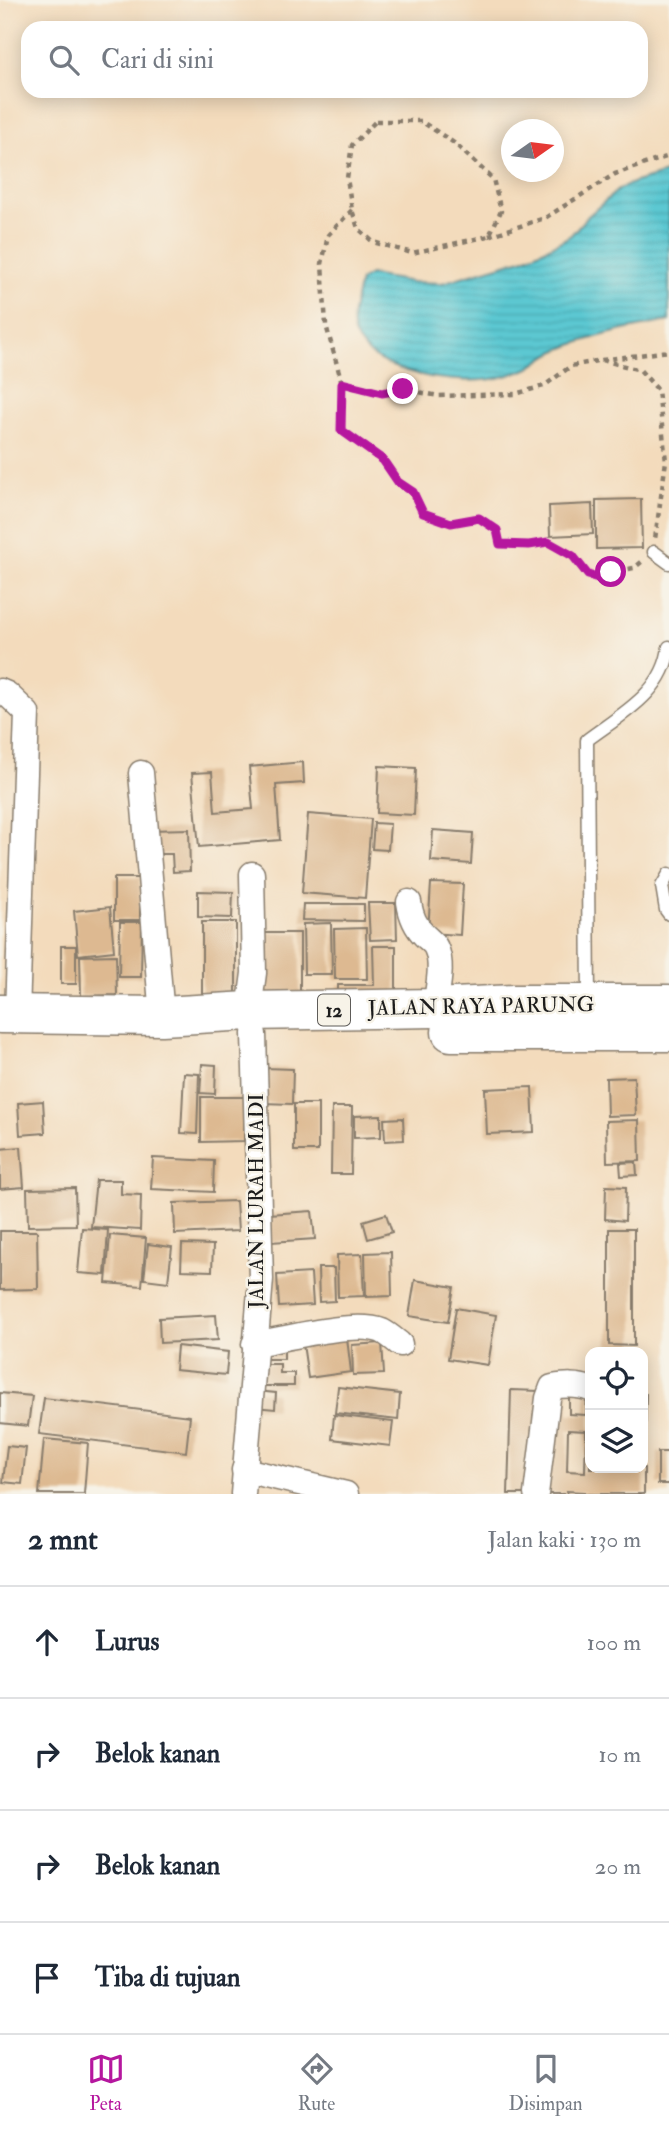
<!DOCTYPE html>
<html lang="id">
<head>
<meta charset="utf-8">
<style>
	body { margin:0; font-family:"IM FELL Double Pica",serif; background:#f6f6f7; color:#1f2937 }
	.controls { position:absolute; right:21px; bottom:21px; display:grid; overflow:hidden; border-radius:14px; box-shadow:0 4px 18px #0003 }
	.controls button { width:63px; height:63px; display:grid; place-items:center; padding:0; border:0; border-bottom:2px solid #e0e1e3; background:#fff; color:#1f2937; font:35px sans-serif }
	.compass { position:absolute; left:501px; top:119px; width:63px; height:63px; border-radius:50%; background:#fff; box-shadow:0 4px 18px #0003; rotate:76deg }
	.stop { position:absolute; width:21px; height:21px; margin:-16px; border:5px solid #b5179e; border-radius:50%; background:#fff }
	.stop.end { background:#b5179e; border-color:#fff; box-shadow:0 2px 7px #0008 }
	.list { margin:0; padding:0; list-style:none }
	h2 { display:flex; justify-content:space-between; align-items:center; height:91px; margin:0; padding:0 28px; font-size:30px }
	h2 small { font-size:23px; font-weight:400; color:#747a83 }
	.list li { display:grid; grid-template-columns:46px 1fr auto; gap:21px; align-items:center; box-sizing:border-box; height:112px; padding:0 28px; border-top:2px solid #e0e1e3 }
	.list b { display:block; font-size:26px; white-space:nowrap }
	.list em { font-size:23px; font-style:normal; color:#747a83 }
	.icon { flex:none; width:38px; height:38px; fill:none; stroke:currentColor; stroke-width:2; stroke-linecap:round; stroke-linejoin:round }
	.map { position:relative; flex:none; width:669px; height:1494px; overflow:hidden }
	.search { position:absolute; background:#fff; box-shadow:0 4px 18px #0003; left:21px; right:21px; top:21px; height:77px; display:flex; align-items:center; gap:18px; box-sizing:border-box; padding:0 24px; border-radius:21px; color:#747a83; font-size:26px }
	.sheet { height:539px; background:#fff }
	nav { display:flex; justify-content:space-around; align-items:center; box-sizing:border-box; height:98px; border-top:2px solid #e0e1e3; background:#fff; font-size:19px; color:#747a83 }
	nav a { display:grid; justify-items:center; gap:4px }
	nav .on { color:#b5179e }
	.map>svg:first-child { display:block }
</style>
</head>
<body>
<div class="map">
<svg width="669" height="1494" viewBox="0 0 669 1494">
	<defs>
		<pattern id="water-rules" width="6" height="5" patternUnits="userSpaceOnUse" patternTransform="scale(1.75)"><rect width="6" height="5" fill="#5bc8d2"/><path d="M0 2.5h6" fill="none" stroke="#4fabb4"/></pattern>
	</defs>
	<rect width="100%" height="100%" fill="#f7f3e8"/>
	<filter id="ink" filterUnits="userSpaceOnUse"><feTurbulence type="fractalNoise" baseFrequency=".0143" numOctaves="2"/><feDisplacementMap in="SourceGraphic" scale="14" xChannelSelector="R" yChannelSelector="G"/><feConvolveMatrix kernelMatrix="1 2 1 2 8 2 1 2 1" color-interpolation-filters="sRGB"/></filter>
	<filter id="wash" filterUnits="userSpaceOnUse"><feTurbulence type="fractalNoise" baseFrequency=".00686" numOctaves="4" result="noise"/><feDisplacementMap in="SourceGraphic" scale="28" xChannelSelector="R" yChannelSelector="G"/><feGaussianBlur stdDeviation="1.57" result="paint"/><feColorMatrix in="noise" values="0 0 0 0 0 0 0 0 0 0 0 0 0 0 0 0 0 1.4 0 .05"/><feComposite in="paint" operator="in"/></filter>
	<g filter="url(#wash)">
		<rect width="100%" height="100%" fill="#f3dbbc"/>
		<path fill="url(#water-rules)" stroke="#3c7277" stroke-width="2" d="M669 172V321C631 328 591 336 556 351 546 355 538 363 529 368 519 373 509 375 498 378 461 386 369 375 354 333 349 316 357 298 360 281L370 275 412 282 442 283 525 258 556 244 571 235 586 218 619 189 635 182Z"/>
		<g id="blocks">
			<g fill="#ddb991" fill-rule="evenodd">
				<path d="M641 499 642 548 596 549V500Z"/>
				<path d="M592 504 593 534 550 536 549 506Z"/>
				<path d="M303 762 304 783 276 785 280 840 199 847 192 773 212 772 215 812 253 809 249 767Z"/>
				<path d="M379 766 416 768 414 815 377 813Z"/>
				<path d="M308 814 371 819 365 898 302 893Z"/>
				<path d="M374 823 390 824 388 850 372 849Z"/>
				<path d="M189 829 190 871 173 872 172 854H150L149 830Z"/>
				<path d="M433 830 473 833 471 864 431 861Z"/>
				<rect x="114" y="878" width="26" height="42"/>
				<path d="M431 883 463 884 460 935 428 933Z"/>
				<path d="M198 891 233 892 232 918 198 917Z"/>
				<path d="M368 903H396L397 939 370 940Z"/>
				<path d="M303 904H364V921L302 920Z"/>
				<path d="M110 907 114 951 78 955 74 911Z"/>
				<path d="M120 922H142L141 977H119Z"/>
				<rect x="202" y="922" width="34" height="73"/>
				<path d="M331 923 332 974H304L303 924Z"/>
				<path d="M366 928 367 979H335L334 929Z"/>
				<path d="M261 933H300V1004H262Z"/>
				<rect x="61" y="946" width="15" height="38"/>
				<path d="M373 946H396V1001L338 1002V985H374Z"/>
				<path d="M116 955 117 995 81 996 80 956Z"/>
				<path d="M202 1064 216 1065 215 1094 200 1093Z"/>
				<path d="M264 1068 293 1069 292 1104 262 1103Z"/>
				<path d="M184 1073 199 1074 197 1134 181 1133Z"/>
				<path d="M634 1077 636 1115 607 1116 606 1078Z"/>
				<path d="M532 1087 534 1132 487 1134 485 1089Z"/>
				<path d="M201 1097H244V1141L201 1142Z"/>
				<path d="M43 1101 45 1133 20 1135 18 1103Z"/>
				<rect x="294" y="1104" width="24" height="47"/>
				<path d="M332 1107H352L351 1174H331Z"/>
				<path d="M381 1115V1137L354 1138V1116Z"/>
				<path d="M403 1118 404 1140 385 1141 384 1119Z"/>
				<path d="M639 1120 640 1161 607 1162 606 1121Z"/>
				<path d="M21 1147 24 1187 0 1189V1149Z"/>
				<path d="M153 1158 214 1161 213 1192 151 1189Z"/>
				<path d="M636 1162 637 1175 621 1176 620 1163Z"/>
				<path d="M96 1180H121V1194L141 1195 140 1230 91 1227Z"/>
				<path d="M606 1186 626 1187 625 1221 605 1219Z"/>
				<path d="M75 1188 76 1225 28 1226 27 1189Z"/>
				<path d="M236 1201 238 1231 175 1234 174 1203Z"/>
				<path d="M312 1211 315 1239 271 1242 269 1214Z"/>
				<path d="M386 1214 392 1232 368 1239 363 1221Z"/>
				<path d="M82 1228 108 1230 105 1275 78 1273Z"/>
				<path d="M609 1229H634V1346L609 1345Z"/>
				<path d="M0 1231H37L38 1289 0 1290Z"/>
				<path d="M110 1235 146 1238 142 1286 106 1283Z"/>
				<path d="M148 1244 172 1247 168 1282 144 1279Z"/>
				<path d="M182 1244 213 1245 212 1271 181 1270Z"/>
				<path d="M391 1252 392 1296 366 1297 365 1253Z"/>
				<path d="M362 1254 364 1296 338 1297 337 1255Z"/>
				<path d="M318 1268H334L335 1301 319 1302Z"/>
				<path d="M311 1273 313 1305 279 1307 277 1275Z"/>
				<path d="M415 1280 454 1287 448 1322 409 1316Z"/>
				<path d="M456 1308 496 1315 488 1365 448 1359Z"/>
				<path d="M216 1315 218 1340 160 1343 159 1318Z"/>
				<path d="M347 1338 351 1372 308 1378 303 1344Z"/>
				<rect x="264" y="1343" width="20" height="16"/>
				<path d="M382 1343 384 1374 353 1375 352 1345Z"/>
				<path d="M177 1346 228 1352 226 1375 175 1370Z"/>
				<path d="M261 1364H280V1373H294V1386H262Z"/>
				<path d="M338 1387 400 1394 398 1420 335 1413Z"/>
				<path d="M511 1390 569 1392V1414L586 1415 587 1392H590V1468H644V1494H584V1492L567 1491V1494H508ZM568 1430 586 1431 585 1472 567 1471Z"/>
				<path d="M256 1391 276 1393 275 1409 254 1407Z"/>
				<path d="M0 1393 32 1396 28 1426 0 1423Z"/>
				<path d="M643 1394H646L645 1445H643Z"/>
				<path d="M44 1398 190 1416 186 1452 39 1434Z"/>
				<path d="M334 1415 393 1422 390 1446 332 1439Z"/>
				<path d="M44 1439 88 1443 84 1494H39Z"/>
				<path d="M7 1446 26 1448 22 1484 3 1482Z"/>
				<rect x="658" y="1452" width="11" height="32"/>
			</g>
		</g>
	</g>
	<g filter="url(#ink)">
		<use href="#blocks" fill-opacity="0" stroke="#887c6c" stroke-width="2"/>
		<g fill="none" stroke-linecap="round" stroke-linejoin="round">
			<defs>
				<g id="lane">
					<path d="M654 552 669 563"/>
					<path d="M669 874 662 886 666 910 669 914"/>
					<path d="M589 1000 587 740C620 715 664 693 669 647"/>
				</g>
				<g id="street">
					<path d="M0 691 7 694 27 713 17 1014"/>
					<path d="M141 773 162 1016"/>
					<path d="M409 902C411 916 415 926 425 936 429 940 434 943 436 948 444 965 437 990 435 1008"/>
					<path d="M249 1011 254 973 252 874"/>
					<path d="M254 1344C284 1339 355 1320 382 1331 388 1334 395 1340 400 1344"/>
					<path d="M244 1470 346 1494"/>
					<path d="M243 1494 261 1279 254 1034"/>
					<path d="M536 1494 548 1398 552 1387C565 1385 577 1384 590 1389"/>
				</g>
				<g id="highway">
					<path d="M0 1014 162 1016 249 1011 435 1008 513 1004H669"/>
					<path d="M451 1032H669"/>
				</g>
			</defs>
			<use href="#lane" stroke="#887c6c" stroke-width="15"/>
			<use href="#street" stroke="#887c6c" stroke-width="27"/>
			<use href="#highway" stroke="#887c6c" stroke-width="41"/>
			<g stroke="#887c6c" stroke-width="4.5" stroke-dasharray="5 5" stroke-linecap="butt">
				<path d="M376 121H421L454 143 493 179 501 211 489 236 412 253 373 242 358 228 352 210 347 178 352 145Z"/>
				<path d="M352 210 328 235 322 264 326 325 342 383 341 430 383 460 398 482 413 492 423 513 451 523 479 518 497 530 500 544 529 545 548 542 573 556 588 575 598 578 611 572 634 568 644 560"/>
				<path d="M489 236 545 218 615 174 669 156"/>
				<path d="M602 360 640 370 658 390 666 461 655 539"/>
				<path d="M342 383 381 393 403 389 439 396 515 394 544 386 571 366 602 360 669 351"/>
			</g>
			<use href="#lane" stroke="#fff" stroke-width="12"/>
			<use href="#street" stroke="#fff" stroke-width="24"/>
			<use href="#highway" stroke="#fff" stroke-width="38"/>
		</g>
	</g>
	<g fill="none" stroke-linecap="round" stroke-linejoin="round" filter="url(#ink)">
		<path stroke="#b5179e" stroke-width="9" d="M403 389 382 393 342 383 341 430 383 460 398 482 413 492 423 513 451 523 479 518 497 530 500 544 529 545 548 542 573 556 588 575 598 578 611 572"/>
	</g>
	<g text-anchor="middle" stroke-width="5" stroke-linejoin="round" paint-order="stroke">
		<rect fill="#f7f3e8" stroke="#5e5c59" stroke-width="2" x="318" y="994.5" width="32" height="31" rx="5"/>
		<g font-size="19" font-weight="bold" fill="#1c1c1c">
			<text x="334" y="1017">12</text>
		</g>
		<g font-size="21" fill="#1c1c1c" stroke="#f7f3e8">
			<text transform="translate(481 1006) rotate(-1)" y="7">JALAN RAYA PARUNG</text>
			<text transform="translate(256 1201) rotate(-90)" y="7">JALAN LURAH MADI</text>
		</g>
	</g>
</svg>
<div class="controls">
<button><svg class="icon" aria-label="locate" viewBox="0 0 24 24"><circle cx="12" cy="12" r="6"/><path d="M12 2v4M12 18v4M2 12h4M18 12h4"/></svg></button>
<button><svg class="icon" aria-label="layers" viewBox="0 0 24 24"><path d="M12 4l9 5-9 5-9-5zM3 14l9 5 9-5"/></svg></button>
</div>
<svg class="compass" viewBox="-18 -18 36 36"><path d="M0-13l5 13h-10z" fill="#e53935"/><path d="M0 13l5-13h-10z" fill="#747a83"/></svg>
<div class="stop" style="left:611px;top:572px"></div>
<div class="stop end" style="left:403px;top:389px"></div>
<div class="search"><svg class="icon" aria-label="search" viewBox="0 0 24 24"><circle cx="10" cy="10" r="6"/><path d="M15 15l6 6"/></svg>Cari di sini</div>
</div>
<section class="sheet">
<h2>2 mnt<small>Jalan kaki · 130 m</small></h2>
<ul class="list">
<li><svg class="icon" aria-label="ahead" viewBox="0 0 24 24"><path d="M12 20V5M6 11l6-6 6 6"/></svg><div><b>Lurus</b></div><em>100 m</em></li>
<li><svg class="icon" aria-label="right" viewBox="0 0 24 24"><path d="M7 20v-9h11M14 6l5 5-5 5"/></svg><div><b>Belok kanan</b></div><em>10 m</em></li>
<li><svg class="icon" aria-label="right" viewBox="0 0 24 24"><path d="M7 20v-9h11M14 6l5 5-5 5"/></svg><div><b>Belok kanan</b></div><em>20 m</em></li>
<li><svg class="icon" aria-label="arrive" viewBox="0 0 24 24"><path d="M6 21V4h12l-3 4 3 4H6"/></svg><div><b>Tiba di tujuan</b></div></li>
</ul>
</section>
<nav>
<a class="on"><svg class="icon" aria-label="map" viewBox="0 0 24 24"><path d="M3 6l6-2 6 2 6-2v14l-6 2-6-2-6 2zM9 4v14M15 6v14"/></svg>Peta</a>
<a><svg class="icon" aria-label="directions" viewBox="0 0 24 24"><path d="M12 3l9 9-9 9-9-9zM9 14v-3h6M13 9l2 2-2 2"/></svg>Rute</a>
<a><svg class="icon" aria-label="saved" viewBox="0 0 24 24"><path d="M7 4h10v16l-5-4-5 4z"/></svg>Disimpan</a>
</nav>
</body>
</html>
